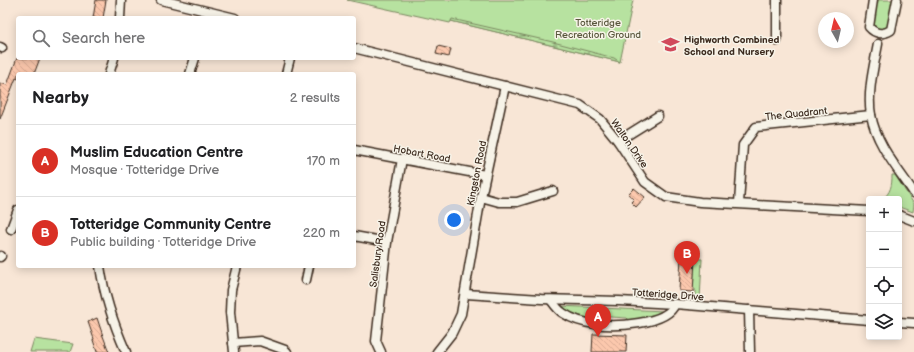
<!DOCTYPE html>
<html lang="en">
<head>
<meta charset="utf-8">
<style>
	body { margin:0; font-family:"Balsamiq Sans",sans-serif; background:#f2f2f2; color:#202124 }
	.controls { position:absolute; right:12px; bottom:12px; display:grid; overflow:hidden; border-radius:4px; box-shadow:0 2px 10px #0003 }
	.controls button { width:36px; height:36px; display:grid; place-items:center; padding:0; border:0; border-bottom:1px solid #e0e0e0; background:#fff; color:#202124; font:20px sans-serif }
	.compass { position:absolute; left:818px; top:12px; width:36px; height:36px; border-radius:50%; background:#fff; box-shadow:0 2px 10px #0003; rotate:352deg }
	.you { position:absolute; left:454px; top:220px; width:14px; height:14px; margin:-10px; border:3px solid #fff; border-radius:50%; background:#1a73e8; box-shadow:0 0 0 6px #1a73e833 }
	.badge { display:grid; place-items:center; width:26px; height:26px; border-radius:50%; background:#d93025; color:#fff; font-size:13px; font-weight:700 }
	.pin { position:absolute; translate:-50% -33px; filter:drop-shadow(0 1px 2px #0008) }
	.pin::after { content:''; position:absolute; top:21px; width:14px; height:12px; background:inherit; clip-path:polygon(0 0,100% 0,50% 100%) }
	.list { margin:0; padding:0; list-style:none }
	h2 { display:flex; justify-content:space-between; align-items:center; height:52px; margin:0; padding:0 16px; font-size:17px }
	h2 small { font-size:13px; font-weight:400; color:#757577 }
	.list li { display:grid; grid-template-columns:26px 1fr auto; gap:12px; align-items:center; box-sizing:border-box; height:72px; padding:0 16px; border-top:1px solid #e0e0e0 }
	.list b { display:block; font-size:15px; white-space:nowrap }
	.list p { margin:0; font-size:13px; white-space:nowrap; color:#757577 }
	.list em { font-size:13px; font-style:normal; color:#757577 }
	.icon { flex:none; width:22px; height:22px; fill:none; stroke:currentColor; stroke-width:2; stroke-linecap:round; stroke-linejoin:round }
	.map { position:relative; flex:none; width:914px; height:352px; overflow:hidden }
	.search { position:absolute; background:#fff; box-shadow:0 2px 10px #0003; left:16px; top:16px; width:340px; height:44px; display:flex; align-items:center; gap:10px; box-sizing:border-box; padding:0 14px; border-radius:4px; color:#757577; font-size:15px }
	.panel { position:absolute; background:#fff; box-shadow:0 2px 10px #0003; left:16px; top:72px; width:340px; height:196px; border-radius:4px }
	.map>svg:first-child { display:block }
</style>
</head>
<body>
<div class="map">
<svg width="914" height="352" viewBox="0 0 914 352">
	<defs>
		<pattern id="forest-firs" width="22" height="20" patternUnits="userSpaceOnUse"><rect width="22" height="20" fill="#b7e2a0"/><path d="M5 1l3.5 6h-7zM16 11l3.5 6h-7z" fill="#9ec289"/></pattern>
		<pattern id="building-back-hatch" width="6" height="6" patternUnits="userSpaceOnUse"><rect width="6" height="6" fill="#fcc8ad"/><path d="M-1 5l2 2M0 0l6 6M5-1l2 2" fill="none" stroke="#d9ac94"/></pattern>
	</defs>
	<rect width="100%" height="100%" fill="#f8e6d6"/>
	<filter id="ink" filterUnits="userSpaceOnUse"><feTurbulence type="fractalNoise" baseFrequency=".025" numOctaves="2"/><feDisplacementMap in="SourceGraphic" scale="8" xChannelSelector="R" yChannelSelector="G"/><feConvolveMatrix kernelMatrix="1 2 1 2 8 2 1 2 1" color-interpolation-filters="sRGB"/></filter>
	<g filter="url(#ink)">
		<g fill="#b7e2a0" stroke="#79865f">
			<path d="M347 0H633L620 62 451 21 450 23Z"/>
			<path d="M874 0H895L889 32 870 30Z"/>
			<path d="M892 175H895L914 204 913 212 899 207V199H882C891 193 892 185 892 175Z"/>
			<path d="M695 259H702L700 301 684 300V295H695V289H693Z"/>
			<path d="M560 306 664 311 663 316 630 321 627 318 595 316 592 319 589 320 560 311Z"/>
			<path d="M34 339 73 344 70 352H30Z"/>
		</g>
		<path fill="url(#forest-firs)" stroke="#79865f" d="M452 19 553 42 614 58 620 62 451 21Z"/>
		<g fill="url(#building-back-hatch)" stroke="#3b2a1e">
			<path d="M96 0H106L103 18H93Z"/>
			<path d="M438 46 451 49 449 57 436 54Z"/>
			<path d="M17 58H40L34 74H18V79L16 78 0 119V83L7 85Z"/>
			<path d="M634 188 645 197 636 207 631 202 634 199 628 194Z"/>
			<path d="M681 258 695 259 693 292 679 291Z"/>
			<path d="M97 318 103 336 109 352H97L93 340 94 339 88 322Z"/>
			<path d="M593 334 627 335 626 352H592Z"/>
		</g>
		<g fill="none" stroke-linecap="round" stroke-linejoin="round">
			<defs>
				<g id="minor">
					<path d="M161 0 235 18"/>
					<path d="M777 0V41"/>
					<path d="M873 0 869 27C875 34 883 35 891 30L897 0"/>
					<path d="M120 18 121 0"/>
					<path d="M878 44C874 66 867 92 871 115 876 144 898 169 914 193"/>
					<path d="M0 47 2 48"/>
					<path d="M354 48 580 105 600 119 618 141 645 182 666 197 700 202 869 211"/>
					<path d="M109 74 114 58"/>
					<path d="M190 74 195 58"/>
					<path d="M286 74 290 58"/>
					<path d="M618 141 658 116"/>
					<path d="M354 150 485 175"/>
					<path d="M481 197 499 202H517L553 191"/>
					<path d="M739 203 743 145 756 127 871 115"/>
					<path d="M899 215 914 221"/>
					<path d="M11 229 18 210"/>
					<path d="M354 236 387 242"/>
					<path d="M0 257 1 256"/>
					<path d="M100 266C104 295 114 325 126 352"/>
					<path d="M306 280 309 266"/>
					<path d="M466 294 541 299 619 301 675 304 869 320"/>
					<path d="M551 300C554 304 558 310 563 313 572 319 585 323 595 324 614 327 667 325 675 304"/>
					<path d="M749 310 750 352"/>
					<path d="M899 322 914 323"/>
					<path d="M233 343 260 341 285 350 287 352"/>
					<path d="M234 352 230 312 231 290 237 266"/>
					<path d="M381 352 376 341 387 242 402 159"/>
					<path d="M437 352 452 333 461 314 481 197 505 86"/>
				</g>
			</defs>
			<use href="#minor" stroke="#3b2a1e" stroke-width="11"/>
			<use href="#minor" stroke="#f7f3e8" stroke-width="8"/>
		</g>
	</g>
	<defs>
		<symbol id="school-bare" viewBox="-9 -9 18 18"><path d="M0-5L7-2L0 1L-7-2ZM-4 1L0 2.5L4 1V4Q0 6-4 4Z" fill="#d1495b" stroke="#f7f3e8" stroke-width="2.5" paint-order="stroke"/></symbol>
	</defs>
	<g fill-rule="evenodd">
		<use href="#school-bare" x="658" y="32" width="25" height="25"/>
	</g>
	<g text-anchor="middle" stroke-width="3" stroke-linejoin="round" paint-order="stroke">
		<g font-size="10" fill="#5a583e" stroke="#f7f3e8">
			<text x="598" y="26">Totteridge<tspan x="598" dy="12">Recreation Ground</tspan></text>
		</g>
		<g font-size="10" font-weight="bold" fill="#3b2a1e" stroke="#f7f3e8" text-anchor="start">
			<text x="684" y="43">Highworth Combined<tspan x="684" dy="12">School and Nursery</tspan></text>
		</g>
		<g font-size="10" fill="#3b2a1e" stroke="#f7f3e8">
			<text transform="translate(796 113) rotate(-6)" y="4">The Quadrant</text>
			<text transform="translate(630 143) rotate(55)" y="4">Walton Drive</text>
			<text transform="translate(422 153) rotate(11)" y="4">Hobart Road</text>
			<text transform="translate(476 173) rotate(-79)" y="4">Kingston Road</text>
			<text transform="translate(377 254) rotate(-82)" y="4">Salisbury Road</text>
			<text transform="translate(668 294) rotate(4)" y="4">Totteridge Drive</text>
		</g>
	</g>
</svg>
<div class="controls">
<button>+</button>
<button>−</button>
<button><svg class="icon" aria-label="locate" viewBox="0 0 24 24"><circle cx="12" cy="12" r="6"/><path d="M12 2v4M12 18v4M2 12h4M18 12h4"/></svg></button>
<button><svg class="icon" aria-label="layers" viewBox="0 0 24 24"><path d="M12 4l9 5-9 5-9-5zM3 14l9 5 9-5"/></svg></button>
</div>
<svg class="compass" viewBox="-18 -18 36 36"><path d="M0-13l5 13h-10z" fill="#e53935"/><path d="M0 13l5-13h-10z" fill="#757577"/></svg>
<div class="you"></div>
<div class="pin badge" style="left:598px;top:337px">A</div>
<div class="pin badge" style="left:687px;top:274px">B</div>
<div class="search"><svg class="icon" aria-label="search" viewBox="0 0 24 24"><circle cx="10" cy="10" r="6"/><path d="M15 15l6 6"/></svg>Search here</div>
<section class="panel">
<h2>Nearby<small>2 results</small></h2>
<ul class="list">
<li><span class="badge">A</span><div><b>Muslim Education Centre</b><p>Mosque · Totteridge Drive</p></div><em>170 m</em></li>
<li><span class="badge">B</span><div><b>Totteridge Community Centre</b><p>Public building · Totteridge Drive</p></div><em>220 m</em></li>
</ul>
</section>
</div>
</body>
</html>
